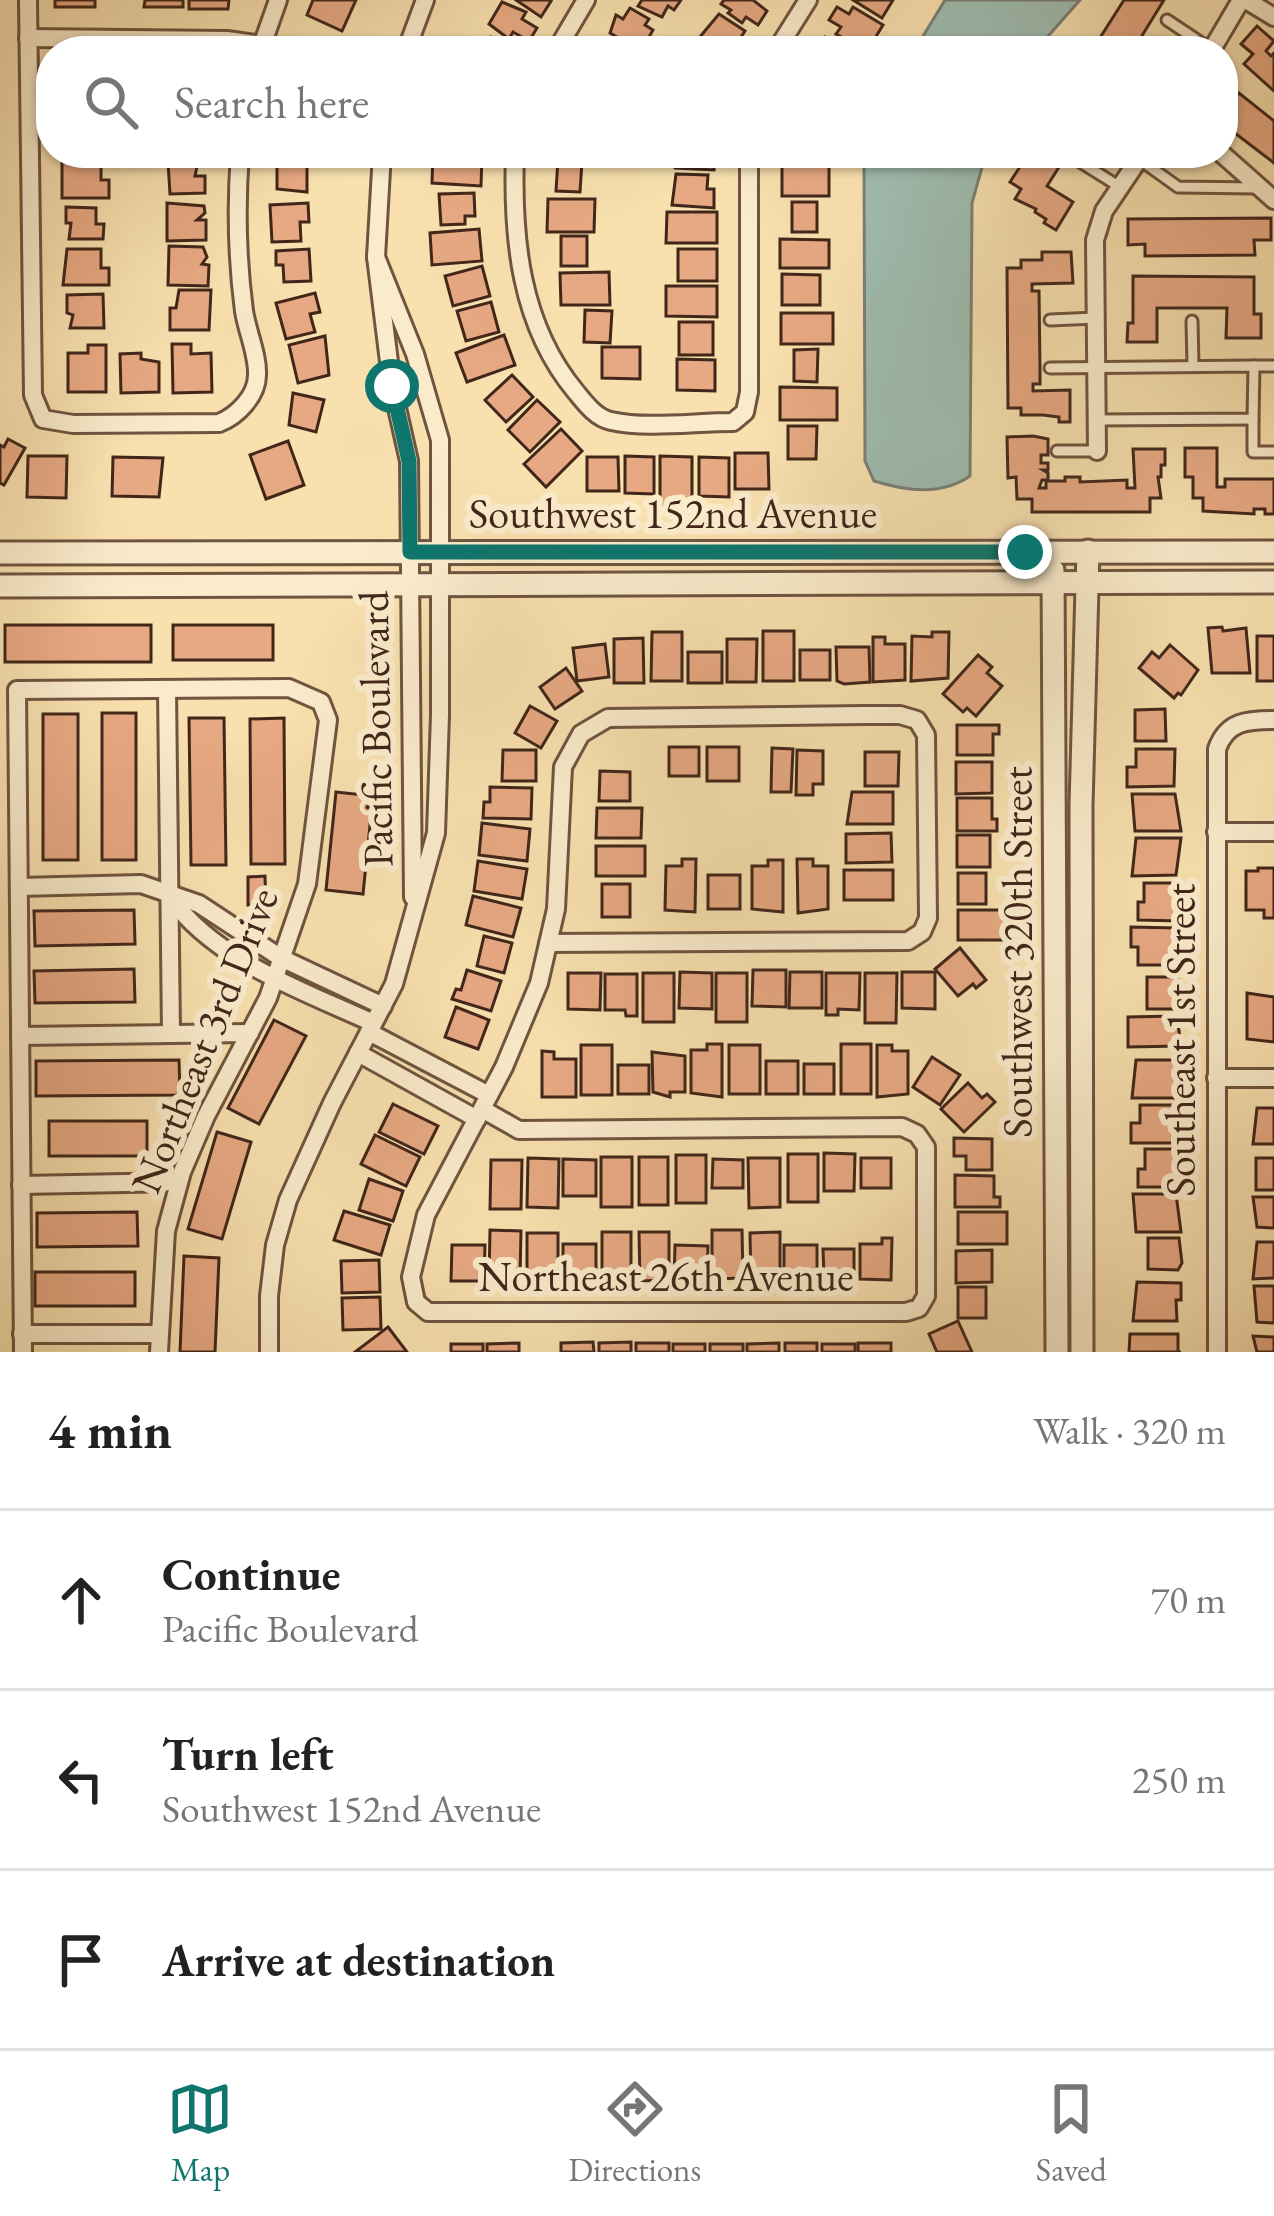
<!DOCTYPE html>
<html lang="en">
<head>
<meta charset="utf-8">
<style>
	body { margin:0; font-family:"EB Garamond",serif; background:#f6f6f6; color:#222 }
	.stop { position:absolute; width:36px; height:36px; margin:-27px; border:9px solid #0f766e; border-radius:50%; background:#fff }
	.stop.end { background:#0f766e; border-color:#fff; box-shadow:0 3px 12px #0008 }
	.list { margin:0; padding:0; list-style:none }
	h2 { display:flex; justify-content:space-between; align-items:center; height:156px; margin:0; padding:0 48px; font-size:51px }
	h2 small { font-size:39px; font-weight:400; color:#767676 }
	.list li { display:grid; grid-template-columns:78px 1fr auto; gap:36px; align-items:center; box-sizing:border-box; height:180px; padding:0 48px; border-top:3px solid #e0e0e0 }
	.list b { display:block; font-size:45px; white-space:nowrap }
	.list p { margin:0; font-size:39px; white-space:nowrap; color:#767676 }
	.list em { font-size:39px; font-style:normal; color:#767676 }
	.icon { flex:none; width:66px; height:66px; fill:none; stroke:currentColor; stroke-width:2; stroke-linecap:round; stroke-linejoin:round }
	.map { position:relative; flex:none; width:1274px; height:1352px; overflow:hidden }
	.search { position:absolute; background:#fff; box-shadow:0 3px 9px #0004; left:36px; right:36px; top:36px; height:132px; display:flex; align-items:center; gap:30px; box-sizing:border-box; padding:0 42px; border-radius:48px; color:#767676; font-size:45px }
	.sheet { height:696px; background:#fff }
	nav { display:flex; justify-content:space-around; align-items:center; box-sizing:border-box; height:168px; border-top:3px solid #e0e0e0; background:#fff; font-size:33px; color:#767676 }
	nav a { display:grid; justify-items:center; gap:6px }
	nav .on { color:#0f766e }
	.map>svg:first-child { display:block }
</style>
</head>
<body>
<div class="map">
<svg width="1274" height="1352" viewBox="0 0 1274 1352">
	<rect width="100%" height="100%" fill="#f8e0af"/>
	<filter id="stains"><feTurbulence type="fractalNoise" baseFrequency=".00167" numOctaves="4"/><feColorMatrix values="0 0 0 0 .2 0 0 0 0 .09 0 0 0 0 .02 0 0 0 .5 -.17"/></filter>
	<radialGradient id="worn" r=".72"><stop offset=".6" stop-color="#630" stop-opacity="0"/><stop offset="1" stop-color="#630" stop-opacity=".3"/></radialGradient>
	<g fill="#9ebcb0" stroke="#798074" stroke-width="3">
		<path d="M945 0H1080L1035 51H914Z"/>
		<path d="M864 153H986L972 203 970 476C941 496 906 491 874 481L865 461Z"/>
	</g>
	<g fill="#e7a983" stroke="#41261a" stroke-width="3">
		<rect x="55" y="0" width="40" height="7"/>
		<path d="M145 0H183V7H144Z"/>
		<path d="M189 0H229L228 9H189Z"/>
		<path d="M313 0H356L342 31 307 15Z"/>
		<path d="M516 0H549L551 1 541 17Z"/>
		<path d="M642 0H681L674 10 668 6 662 17 638 6Z"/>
		<path d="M724 0H753L767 11 758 25 746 17 742 23 728 13 731 10 721 4Z"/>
		<path d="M853 0H893L882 18Z"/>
		<path d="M1124 0H1164L1135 47 1141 51H1106L1096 44Z"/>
		<path d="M502 2 526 12 522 19 537 28 529 41 513 32 509 39 489 24Z"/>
		<path d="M837 7 849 14 853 7 883 25 867 51 836 34 841 27 829 20Z"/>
		<path d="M630 8 649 19 645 25 653 30 641 51 610 33 616 15 623 19Z"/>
		<path d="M719 14 745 31 737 43 743 47 740 51H717L699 38Z"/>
		<path d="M1257 26 1274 41 1266 51 1271 56 1274 53V91L1244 64 1253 54 1241 44Z"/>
		<path d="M491 37 509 46 507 51H471L479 38 488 43Z"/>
		<path d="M825 37 849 51H816Z"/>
		<path d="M597 39 612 49 616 42 630 51H589Z"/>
		<path d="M1223 92 1233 100 1239 93 1274 121V163L1223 124Z"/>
		<path d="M433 153 482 155 481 186 432 183Z"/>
		<path d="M677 153H714V170L675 168 671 162Z"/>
		<path d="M1029 153H1068L1047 186 1073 202 1056 230 1044 223 1046 219 1035 212 1036 209 1015 199 1021 189 1010 182Z"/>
		<path d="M277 155 307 158V192L277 189Z"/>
		<path d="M62 159H101V180H109V198H62Z"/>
		<path d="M558 159 582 161 580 192 556 191Z"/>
		<path d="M168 162H198L195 176H205V193L170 194Z"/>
		<rect x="782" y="162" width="47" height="34"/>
		<path d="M676 174 708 175 707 189H714V208L672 205Z"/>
		<path d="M474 193 475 216H465V224L441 225 439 194Z"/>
		<path d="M548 199H595L594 232H547Z"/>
		<rect x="792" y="202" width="25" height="30"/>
		<path d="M167 203 204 206 205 213 197 220H206V240L167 241Z"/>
		<path d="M308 203 309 222H300L301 241 272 242 270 205Z"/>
		<path d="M66 207 96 208V224H104L103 239H69L71 223H66Z"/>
		<path d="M667 212H717V243H666Z"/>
		<path d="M1271 218V240H1254L1255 255 1145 256V244L1128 245V219Z"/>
		<path d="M479 229 482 261 432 265 430 233Z"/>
		<rect x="561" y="236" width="26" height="30"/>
		<path d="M780 239 829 240V268H780Z"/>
		<path d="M169 246 203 247 207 257 202 264 209 265 208 286 168 285Z"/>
		<path d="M67 249H101V268H109V285H63Z"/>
		<path d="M309 249 311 281 284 282 283 265H276V251Z"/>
		<rect x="678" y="249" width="39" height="32"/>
		<path d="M1042 252H1071L1073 283 1032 284V291H1039L1040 370V384H1033V391L1070 390V422H1059V417L1043 415H1021V408H1008L1007 268H1021V260H1042Z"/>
		<path d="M482 266 490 296 453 306 445 276Z"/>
		<path d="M609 272 610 305H561L560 273Z"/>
		<path d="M782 274 820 275V305H782Z"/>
		<path d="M1133 276 1254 277V314H1261V338H1226L1227 308H1157V342H1127L1128 323H1133Z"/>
		<path d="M666 286H717V317L666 316Z"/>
		<path d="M179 290H211L209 330H170V308H176Z"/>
		<path d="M315 293 320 312 310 314 315 332 286 339 276 303Z"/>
		<path d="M103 294 104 328H70L73 315 67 313V295Z"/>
		<path d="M491 302 499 332 466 341 457 311Z"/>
		<path d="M585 310 612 311 610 343 584 342Z"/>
		<rect x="781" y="313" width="52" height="31"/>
		<rect x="679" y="322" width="34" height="33"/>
		<path d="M504 335 515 365 467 382 456 353Z"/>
		<path d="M325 336 329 375 298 383 289 345Z"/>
		<path d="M172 344H191V354L211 353 212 392 173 393Z"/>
		<path d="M88 345H106V392H68V353H88Z"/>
		<path d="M602 347H640V379L602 378Z"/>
		<path d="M818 349 817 382 794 381V350Z"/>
		<path d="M141 353V359L159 362V392L121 393 120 354Z"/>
		<path d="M677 359 715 360V391L677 390Z"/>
		<path d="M512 375 533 397 506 422 485 400Z"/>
		<path d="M780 387 837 388V420H780Z"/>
		<path d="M293 393 324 400 316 432 289 425Z"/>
		<path d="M537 400 560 422 530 452 508 430Z"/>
		<path d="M788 426H817L816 459H788Z"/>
		<path d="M561 429 582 451 546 487 524 464Z"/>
		<path d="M1033 436 1048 439V455H1041V463H1048V470H1043L1048 473V480H1042L1039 488H1046V481H1065V477H1080V482L1127 480V488H1135L1133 449H1165V465H1161V477H1158L1161 498H1150V512H1032V499H1017L1016 477 1008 478 1007 437Z"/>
		<path d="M8 439 25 448 4 485 0 483V445L4 447Z"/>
		<path d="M288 441 304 485 266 499 250 455Z"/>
		<path d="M1185 448H1217V487H1225V479H1274V514H1265V509H1254V514L1203 511V498H1193V477H1185Z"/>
		<path d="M735 453H768L769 489H735Z"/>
		<path d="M28 456H67L66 498 27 497Z"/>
		<path d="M625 456 654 457V494L625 493Z"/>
		<path d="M660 456 692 457V505H660Z"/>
		<path d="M113 457 163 458 159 497 112 496Z"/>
		<path d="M587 457H618L619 491H587Z"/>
		<path d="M699 457 729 458V497L699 496Z"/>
		<rect x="5" y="625" width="146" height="37"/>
		<rect x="173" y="625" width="100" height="35"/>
		<path d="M1222 627 1223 631 1246 628 1250 673H1212L1208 628Z"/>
		<rect x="763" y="631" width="31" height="50"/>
		<path d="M652 632H682V681H651Z"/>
		<path d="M932 632H949L948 678 911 681 912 636 932 637Z"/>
		<rect x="1257" y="636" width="17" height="45"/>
		<path d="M873 637H885V644H905V680L873 682Z"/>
		<path d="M643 638 644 683H614V639Z"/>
		<path d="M727 639H757L756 682H727Z"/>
		<path d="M605 644 609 677 577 681 573 648Z"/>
		<path d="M1170 645 1198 670 1181 695 1178 693 1174 698 1139 668 1152 652 1159 658Z"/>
		<path d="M836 647H869L870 682 844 684 837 681Z"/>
		<rect x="800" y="650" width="30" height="30"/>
		<rect x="688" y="652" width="34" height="31"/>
		<path d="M978 655 992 667 987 673 1002 686 976 716 967 708 963 712 943 694Z"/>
		<path d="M566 668 582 691 555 709 540 687Z"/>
		<path d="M530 706 557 721 541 748 515 733Z"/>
		<path d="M1165 709 1166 741H1135V710Z"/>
		<rect x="102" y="713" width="34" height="147"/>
		<rect x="43" y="714" width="35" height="146"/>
		<path d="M189 718H224L226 865H191Z"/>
		<path d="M284 718 285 864H251L250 719Z"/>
		<path d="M957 725H999V734H993V755H957Z"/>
		<rect x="669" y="747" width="30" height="29"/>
		<rect x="707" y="747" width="32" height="34"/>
		<path d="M772 748 793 749 791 792H771Z"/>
		<path d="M1136 749H1175L1174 786 1127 787V767H1136Z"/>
		<path d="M503 750H536V781H502Z"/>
		<path d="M797 750 823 751V784H813V795H796Z"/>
		<path d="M865 752H899L898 786H865Z"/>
		<path d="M956 762H992V793L956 794Z"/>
		<path d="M600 771 630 772V801H599Z"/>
		<path d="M490 787 532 788 531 819 483 818 484 802H490Z"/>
		<path d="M336 792 373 796 363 894 326 890Z"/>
		<path d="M852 792H893V824H847Z"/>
		<path d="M1132 794H1175L1181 831H1135Z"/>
		<path d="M957 798H992V819H997V831H957Z"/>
		<path d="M597 808H642L641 838H596Z"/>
		<path d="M482 823 530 829 527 861 479 855Z"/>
		<path d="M891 833 892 862 846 863V834Z"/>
		<rect x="957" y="835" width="33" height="32"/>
		<path d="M1136 838H1181L1176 875 1132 876Z"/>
		<rect x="596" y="846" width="49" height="30"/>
		<path d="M682 859H696L695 912 665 910 666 866H682Z"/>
		<path d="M797 859H813V866H828V909L798 913Z"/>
		<path d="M768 860H783V912L752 909V866H768Z"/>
		<path d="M478 861 527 869 522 899 474 891Z"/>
		<path d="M1258 868H1274V918H1264V910H1246V871H1258Z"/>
		<rect x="844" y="870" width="49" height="30"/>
		<rect x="958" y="873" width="28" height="31"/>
		<rect x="708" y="875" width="32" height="34"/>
		<path d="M265 876 266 905H248V877Z"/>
		<path d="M1144 883H1176L1180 921 1138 920V902H1144Z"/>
		<rect x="602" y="884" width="28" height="33"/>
		<path d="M473 896 521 908 513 937 466 925Z"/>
		<path d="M134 910 135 944 35 946 34 911Z"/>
		<rect x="958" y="910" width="49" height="30"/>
		<path d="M1131 927 1177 928V935H1180L1177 965H1138V947H1131Z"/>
		<path d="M484 936 512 943 504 973 477 966Z"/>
		<path d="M960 948 986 980 976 988 973 984 958 996 935 969Z"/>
		<path d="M134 969 135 1002 35 1003 34 971Z"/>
		<path d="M467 970 501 981 491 1011 452 999 456 989 461 990Z"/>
		<path d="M753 970H786V1007L752 1006Z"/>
		<path d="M680 972 712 973V1009L679 1008Z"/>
		<path d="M790 972H822V1008H789Z"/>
		<path d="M902 972H935V1009L902 1008Z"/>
		<path d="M568 973H601L600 1010 568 1009Z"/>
		<rect x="643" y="973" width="31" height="49"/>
		<rect x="716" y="973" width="31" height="49"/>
		<path d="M826 973H860L859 1010 838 1009V1015H826Z"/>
		<path d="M865 973H897L896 1023H865Z"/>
		<path d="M605 974H637V1016H626L625 1010H605Z"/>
		<path d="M1147 977H1178L1181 993H1177V1009H1147Z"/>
		<path d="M1247 993 1274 997V1042L1247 1039Z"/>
		<path d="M456 1007 489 1020 478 1049 445 1037Z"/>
		<path d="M1177 1016 1181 1046 1128 1047V1017Z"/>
		<path d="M274 1020 306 1036 259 1124 228 1108Z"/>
		<path d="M707 1044H722V1097L691 1093V1050H707Z"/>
		<rect x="841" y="1044" width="30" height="50"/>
		<rect x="581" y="1045" width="31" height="50"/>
		<rect x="729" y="1045" width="31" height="49"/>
		<path d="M877 1045H892V1051H908V1094L877 1097Z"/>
		<path d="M542 1051 554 1052V1059H576V1097H542Z"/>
		<path d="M652 1052 685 1056V1092H670V1097L653 1092Z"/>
		<path d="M932 1057 960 1075 940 1105 913 1087Z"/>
		<path d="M179 1060 180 1095 36 1096V1061Z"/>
		<path d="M1136 1060H1181V1078H1176L1177 1098H1132Z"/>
		<rect x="766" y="1061" width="32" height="33"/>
		<rect x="804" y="1064" width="30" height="30"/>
		<rect x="618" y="1065" width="31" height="29"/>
		<path d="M968 1083 982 1098 987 1094 995 1102 964 1132 941 1109Z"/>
		<path d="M393 1104 438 1126 424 1154 379 1132Z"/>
		<path d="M1140 1105H1177V1116H1181L1177 1143H1131V1123H1140Z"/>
		<path d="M1257 1108H1274V1144H1253Z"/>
		<rect x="49" y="1121" width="98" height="35"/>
		<path d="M217 1132 251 1142 222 1239 188 1229Z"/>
		<path d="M375 1135 420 1157 406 1186 361 1164Z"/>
		<path d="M954 1138 992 1139V1170H966V1156H954Z"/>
		<path d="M1145 1149H1177L1180 1187H1138V1169H1145Z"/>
		<path d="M824 1153 855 1154 854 1191H824Z"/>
		<rect x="788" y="1154" width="30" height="48"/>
		<rect x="676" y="1155" width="30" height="48"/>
		<rect x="601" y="1157" width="31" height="50"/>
		<rect x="639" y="1157" width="29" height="48"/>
		<path d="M528 1158 559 1159 558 1208 527 1207Z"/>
		<path d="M748 1158H780V1207L749 1208Z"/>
		<rect x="861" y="1158" width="30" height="30"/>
		<rect x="1256" y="1158" width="18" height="32"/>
		<path d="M563 1159 596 1160V1196H563Z"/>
		<path d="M713 1159 743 1160V1188H712Z"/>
		<path d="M491 1160H522L521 1209H490Z"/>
		<path d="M955 1175 994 1176V1197H1000V1207H955Z"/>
		<path d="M369 1179 403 1191 393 1221 359 1210Z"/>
		<path d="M1133 1194H1176L1181 1232H1136Z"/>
		<path d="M1253 1197H1274V1228L1257 1227Z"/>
		<path d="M344 1211 390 1225 381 1255 334 1240Z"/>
		<path d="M137 1212 138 1246 37 1247V1213Z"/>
		<rect x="958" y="1212" width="49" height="32"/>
		<path d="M490 1230 521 1231 520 1279H489Z"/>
		<path d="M712 1230H742L743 1278 712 1279Z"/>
		<rect x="602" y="1232" width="29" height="48"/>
		<path d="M639 1232H669V1280L640 1281Z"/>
		<path d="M780 1232V1281H751L750 1233Z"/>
		<path d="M527 1233H558V1282L527 1281Z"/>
		<path d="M882 1238H892L891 1280 860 1279V1244H882Z"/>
		<path d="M1148 1238H1179L1182 1263 1178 1270 1148 1269Z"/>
		<path d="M1257 1242H1274V1278L1253 1279Z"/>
		<rect x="563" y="1244" width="33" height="36"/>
		<path d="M452 1245H485L484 1281H451Z"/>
		<path d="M675 1245 708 1246 707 1282H674Z"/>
		<rect x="784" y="1245" width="33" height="36"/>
		<path d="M823 1249H854V1278H824Z"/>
		<path d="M992 1250V1282L956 1283V1251Z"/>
		<path d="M184 1256 219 1258 215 1352H180Z"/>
		<path d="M379 1260 380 1292 342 1293 341 1261Z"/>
		<rect x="35" y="1272" width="100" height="34"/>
		<path d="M1137 1282 1181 1283V1300H1176L1177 1321H1133Z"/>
		<path d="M1254 1286H1274V1323L1257 1322Z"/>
		<rect x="958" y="1287" width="28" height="31"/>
		<path d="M380 1297 381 1329 343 1330 342 1298Z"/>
		<path d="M958 1321 972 1352H937L929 1334Z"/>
		<path d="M388 1327 407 1352H355Z"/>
		<path d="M1130 1334H1178V1352H1181H1129Z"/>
		<path d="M1253 1336 1274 1337V1352H1257Z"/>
		<path d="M593 1342 594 1352H561V1343Z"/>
		<path d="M631 1342V1352H599V1343Z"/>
		<path d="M519 1343V1352H487V1344Z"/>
		<rect x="636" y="1343" width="33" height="9"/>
		<path d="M779 1343V1352H747V1344Z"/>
		<rect x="785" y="1343" width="32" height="9"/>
		<rect x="858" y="1343" width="33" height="9"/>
		<rect x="451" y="1344" width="32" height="8"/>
		<rect x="673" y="1344" width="32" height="8"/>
		<rect x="710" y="1344" width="33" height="8"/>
		<rect x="822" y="1344" width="33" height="8"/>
	</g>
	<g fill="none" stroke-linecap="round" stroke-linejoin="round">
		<defs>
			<g id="service">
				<path d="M1167 20 1212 50"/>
				<path d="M1139 159 1178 187 1257 188"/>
				<path d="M1077 160 1120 187"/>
				<path d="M1050 320 1096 318"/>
				<path d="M1192 321 1193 365"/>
				<path d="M1254 366H1274"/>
				<path d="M1050 368 1254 366 1253 419 1097 420"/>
				<path d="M1253 419V452H1274"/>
				<path d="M1057 451H1097"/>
			</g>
			<g id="minor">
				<path d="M28 0 33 395 43 419 73 424 219 423C237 416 257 396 257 375 258 355 247 331 244 311 237 258 236 206 240 153"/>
				<path d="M1246 0 1274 17"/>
				<path d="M28 38 227 40 307 51"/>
				<path d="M260 51 278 0"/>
				<path d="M406 51 425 0"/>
				<path d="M556 51 586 0"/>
				<path d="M776 51 808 0"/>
				<path d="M1211 51 1241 0"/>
				<path d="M382 153 376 257 392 386 409 461 413 897"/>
				<path d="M515 153C512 238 520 325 576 392 585 403 596 418 611 421 648 429 694 422 733 422L745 412 749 392V153"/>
				<path d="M1221 153 1274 200"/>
				<path d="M1097 451 1095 240 1104 211 1143 153"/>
				<path d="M167 689 171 1034"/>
				<path d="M1216 832H1274"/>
				<path d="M19 887 141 884 199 904 281 958 383 1006"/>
				<path d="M170 897C215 961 304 991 373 1023"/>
				<path d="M369 1032 489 1095"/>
				<path d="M20 1036 250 1033"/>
				<path d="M358 1053 477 1119"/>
				<path d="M1216 1078H1274"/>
				<path d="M482 1109 519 1130 902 1127 917 1134 926 1147V1296L919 1308 906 1312H428L416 1302 411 1277 426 1215 504 1067 539 983 556 909 563 767 581 734 608 718 865 715H900L917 720 926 735 928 918 922 932 908 941 548 943"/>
				<path d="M21 1185 179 1182"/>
				<path d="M22 1334H159"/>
				<path d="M23 1352 17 690 289 688 321 702 328 720 307 884 268 998 206 1116 182 1172 166 1231 159 1352"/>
				<path d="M269 1352V1296L275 1245 288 1200 332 1103 394 984 436 833 440 715V440L415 354 376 257"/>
				<path d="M1217 1352V749C1227 721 1247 720 1274 720"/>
			</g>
			<g id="tertiary">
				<path d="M0 553 1274 552"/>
				<path d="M1053 570 1057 1352"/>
				<path d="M0 586 1274 582"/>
				<path d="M1082 1352 1081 806 1088 551"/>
			</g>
		</defs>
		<use href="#service" stroke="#6f543f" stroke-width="15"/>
		<use href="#minor" stroke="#6f543f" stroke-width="22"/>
		<use href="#tertiary" stroke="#6f543f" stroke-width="27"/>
		<use href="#service" stroke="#faebcb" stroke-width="9"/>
		<use href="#minor" stroke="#faebcb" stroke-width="16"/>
		<use href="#tertiary" stroke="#faebcb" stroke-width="21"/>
	</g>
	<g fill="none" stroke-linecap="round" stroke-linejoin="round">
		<path stroke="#0f766e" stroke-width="15" d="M392 386 409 461 410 552H1025"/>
	</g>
	<g text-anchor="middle" stroke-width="12" stroke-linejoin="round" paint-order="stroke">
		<g font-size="42" fill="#41261a" stroke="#faebcb">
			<text x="673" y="528">Southwest 152nd Avenue</text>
			<text transform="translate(375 729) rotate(-91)" y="15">Pacific Boulevard</text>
			<text transform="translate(1017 952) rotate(-90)" y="15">Southwest 320th Street</text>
			<text transform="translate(204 1040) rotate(-68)" y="15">Northeast 3rd Drive</text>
			<text transform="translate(1180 1040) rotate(-90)" y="15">Southeast 1st Street</text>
			<text x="666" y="1291">Northeast 26th Avenue</text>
		</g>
	</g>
	<rect width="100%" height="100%" filter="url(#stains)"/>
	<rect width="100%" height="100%" fill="url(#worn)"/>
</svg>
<div class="stop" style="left:392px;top:386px"></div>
<div class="stop end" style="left:1025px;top:552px"></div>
<div class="search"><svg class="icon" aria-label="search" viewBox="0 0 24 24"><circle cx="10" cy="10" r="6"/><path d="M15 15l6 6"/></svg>Search here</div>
</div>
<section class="sheet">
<h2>4 min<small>Walk · 320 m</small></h2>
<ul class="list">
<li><svg class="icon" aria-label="ahead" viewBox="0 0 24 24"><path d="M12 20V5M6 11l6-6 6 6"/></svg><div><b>Continue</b><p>Pacific Boulevard</p></div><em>70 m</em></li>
<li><svg class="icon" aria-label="left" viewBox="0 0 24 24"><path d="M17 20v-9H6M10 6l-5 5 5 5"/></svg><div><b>Turn left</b><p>Southwest 152nd Avenue</p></div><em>250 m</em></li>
<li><svg class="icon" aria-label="arrive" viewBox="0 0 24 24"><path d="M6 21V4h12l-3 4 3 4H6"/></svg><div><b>Arrive at destination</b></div></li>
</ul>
</section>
<nav>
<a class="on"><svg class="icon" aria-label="map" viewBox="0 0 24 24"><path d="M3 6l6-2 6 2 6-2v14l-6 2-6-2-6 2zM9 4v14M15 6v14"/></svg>Map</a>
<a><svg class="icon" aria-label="directions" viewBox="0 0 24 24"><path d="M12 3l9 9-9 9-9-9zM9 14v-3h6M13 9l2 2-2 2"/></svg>Directions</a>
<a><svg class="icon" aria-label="saved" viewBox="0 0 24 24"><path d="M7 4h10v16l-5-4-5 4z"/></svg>Saved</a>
</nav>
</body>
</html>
